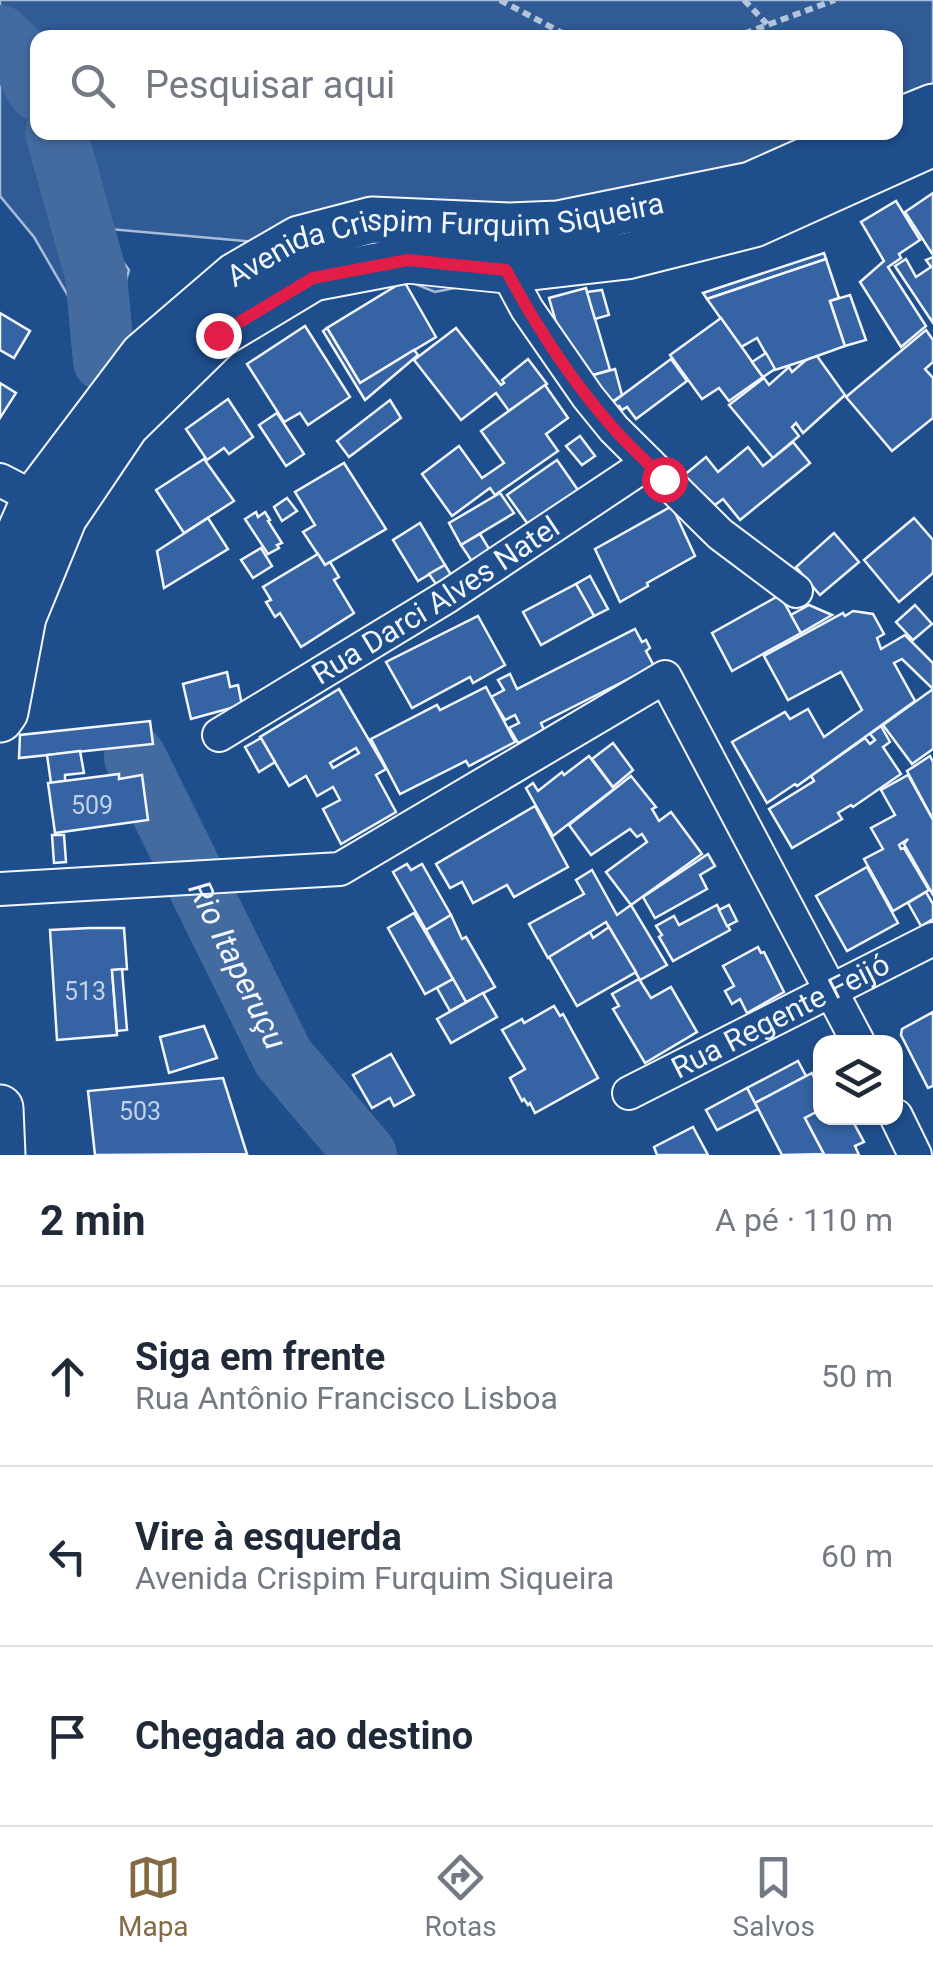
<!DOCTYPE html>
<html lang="pt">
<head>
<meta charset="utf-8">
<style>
	body { margin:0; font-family:Roboto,sans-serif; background:#f6f6f7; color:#1f2937 }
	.controls { position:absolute; right:30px; bottom:30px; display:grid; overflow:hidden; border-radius:20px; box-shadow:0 2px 8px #0004 }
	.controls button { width:90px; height:90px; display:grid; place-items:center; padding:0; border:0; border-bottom:2px solid #e0e1e3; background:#fff; color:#1f2937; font:50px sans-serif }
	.stop { position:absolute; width:30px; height:30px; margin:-22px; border:8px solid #e11d48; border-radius:50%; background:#fff }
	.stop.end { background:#e11d48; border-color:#fff; box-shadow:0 2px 10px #0008 }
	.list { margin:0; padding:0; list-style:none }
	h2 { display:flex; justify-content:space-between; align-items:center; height:130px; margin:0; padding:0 40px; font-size:42px }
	h2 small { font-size:32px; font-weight:400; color:#747a83 }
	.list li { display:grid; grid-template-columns:65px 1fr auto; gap:30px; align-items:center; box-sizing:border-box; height:180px; padding:0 40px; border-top:2px solid #e0e1e3 }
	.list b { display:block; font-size:38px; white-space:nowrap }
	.list p { margin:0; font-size:32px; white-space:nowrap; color:#747a83 }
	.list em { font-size:32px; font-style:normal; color:#747a83 }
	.icon { flex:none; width:55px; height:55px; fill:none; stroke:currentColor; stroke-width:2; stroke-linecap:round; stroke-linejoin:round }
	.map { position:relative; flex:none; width:933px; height:1155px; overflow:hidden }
	.search { position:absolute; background:#fff; box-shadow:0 2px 8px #0004; left:30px; right:30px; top:30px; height:110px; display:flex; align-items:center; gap:25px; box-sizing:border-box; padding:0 35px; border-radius:20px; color:#747a83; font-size:38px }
	.sheet { height:670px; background:#fff }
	nav { display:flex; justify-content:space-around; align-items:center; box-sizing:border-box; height:140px; border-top:2px solid #e0e1e3; background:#fff; font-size:28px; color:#747a83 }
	nav a { display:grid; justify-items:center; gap:5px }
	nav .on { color:#846941 }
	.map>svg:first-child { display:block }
</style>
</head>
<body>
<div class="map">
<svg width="933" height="1155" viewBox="0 0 933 1155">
	<rect width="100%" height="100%" fill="#1f4e8c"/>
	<path fill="#305b95" stroke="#a8bbd7" stroke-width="2.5" fill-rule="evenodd" d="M0 0H933V163L742 230 435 292 325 248 98 228 129 270 104 358 34 237 0 196ZM38 38H896V132H38Z"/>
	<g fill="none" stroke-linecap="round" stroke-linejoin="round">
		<g stroke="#446ba0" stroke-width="62">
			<path d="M0 36 19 55 38 90"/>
			<path d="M56 132 96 275 104 361"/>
			<path id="s1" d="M135 757 283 1057 366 1155"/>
		</g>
	</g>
	<g fill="#3563a3" stroke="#f2f6ff" stroke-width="2.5" fill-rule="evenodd">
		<path d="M933 193V255L905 212Z"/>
		<path d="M896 201 920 240 899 254 901 258 888 267 926 326 901 347 860 282 884 261 861 222Z"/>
		<path d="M824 253 826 259 707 299 703 293Z"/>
		<path d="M933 257V323L895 266 906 259 916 277 931 267 926 260Z"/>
		<path d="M826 259 839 298 830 301 845 346 806 360 775 370 757 338 741 347 707 299Z"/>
		<path d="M404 281 436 337 360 383 327 328Z"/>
		<path d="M586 288 610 370 579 379 568 364 549 298Z"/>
		<path d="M602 290 609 315 595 319 587 292Z"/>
		<path d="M850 295 866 340 845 346 830 301Z"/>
		<path d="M0 313 30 331 14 358 0 350Z"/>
		<path d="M721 318 763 377 729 401 719 388 702 399 670 355Z"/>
		<path d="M305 326 350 397 308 425 300 413 284 422 247 364Z"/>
		<path d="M327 328 360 383 414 350 418 355 365 400 323 331Z"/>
		<path d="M456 328 501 385 504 383 502 380 528 359 547 384 509 411 496 393 461 420 414 360Z"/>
		<path d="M926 330 933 340V362L925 369 933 378V418L892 451 846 397Z"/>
		<path d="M766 353 775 369 763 377 752 362Z"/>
		<path d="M817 356 845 395 803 433 796 423 792 427 799 436 773 458 729 405 764 378 769 385 789 367 792 372 806 360Z"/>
		<path d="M671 359 687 381 636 419 627 407 622 410 619 406 605 416 601 411Z"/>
		<path d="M615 369 622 395 603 408 579 379Z"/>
		<path d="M0 383 16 393 0 418Z"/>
		<path d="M545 385 568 418 546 434 558 451 495 495 490 488 452 516 422 474 459 446 482 478 504 463 481 431Z"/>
		<path d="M228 399 253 437 229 454 224 448 207 460 186 429Z"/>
		<path d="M390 400 401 418 349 457 337 441Z"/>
		<path d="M277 413 304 454 286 466 259 425Z"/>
		<path d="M580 436 595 456 582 465 566 446Z"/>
		<path d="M793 442 810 463 740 520 723 499 715 505 683 476 706 457 718 472 748 447 763 466Z"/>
		<path d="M204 459 234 501 184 533 156 490Z"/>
		<path d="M557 460 580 493 530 527 507 495Z"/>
		<path d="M344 463 386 529 325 565 303 532 315 525 295 492Z"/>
		<path d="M500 493 514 513 461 545 449 523Z"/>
		<path d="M287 498 297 511 282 521 274 507Z"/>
		<path d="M672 506 695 556 647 583 648 586 620 602 595 549Z"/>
		<path d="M256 512 258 517 265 512 270 520 268 521 282 543 277 545 279 548 268 554 245 519Z"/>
		<path d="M208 518 228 549 164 588 157 551Z"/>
		<path d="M914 518 933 540V573L899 602 864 560Z"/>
		<path d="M420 523 445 565 418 581 393 540Z"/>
		<path d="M834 533 859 562 820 595 796 567Z"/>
		<path d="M480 534 491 552 473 563 461 545Z"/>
		<path d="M261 548 272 566 253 578 241 560Z"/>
		<path d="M318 554 325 565 330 562 339 577 334 580 354 613 301 647 280 613 275 617 266 602 271 600 263 587Z"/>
		<path d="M445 565 455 581 440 590 429 574Z"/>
		<path d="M590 576 608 609 594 616 576 584Z"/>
		<path d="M576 584 594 616 541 645 523 612Z"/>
		<path d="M780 595 801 633 732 671 712 633Z"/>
		<path d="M809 605 832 615 801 633 791 615Z"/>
		<path d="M915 605 932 624 913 640 896 622Z"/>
		<path d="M853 611 873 614 884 634 877 638 881 649 905 635 933 663V689L902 659 894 663 915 701 797 786 795 784 767 803 732 742 785 712 790 719 808 709 824 737 862 710 841 672 788 700 764 656 843 613 845 616Z"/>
		<path d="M478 616 505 665 473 683 470 677 412 708 386 662Z"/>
		<path d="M635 629 642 642 646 640 650 648 646 651 654 666 541 723 544 730 518 743 509 728 519 723 515 715 505 720 491 697 504 690 498 680 510 674 517 689Z"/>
		<path d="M227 672 230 687 238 685 242 705 191 719 183 684Z"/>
		<path d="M486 687 515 742 469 766 466 761 400 794 371 739 437 705 440 710Z"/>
		<path d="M339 689 386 769 376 775 396 812 341 844 323 809 340 800 333 787 317 796 306 776 289 786 260 737ZM356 748 359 753 333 768 330 763Z"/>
		<path d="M933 689V749L912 764 883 725Z"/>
		<path d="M150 721 153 744 19 758 20 735Z"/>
		<path d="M881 726 890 742 883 747 901 774 853 807 851 805 838 813 842 819 792 848 769 809 814 781 811 776 865 738 870 744 875 740 870 734Z"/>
		<path d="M261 738 275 762 259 772 245 747Z"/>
		<path d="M613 743 633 770 613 787 592 759Z"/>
		<path d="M80 751 84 773 65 775V781L51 783 47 755Z"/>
		<path d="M589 756 614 789 553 836 526 788 533 783 538 791 562 772 564 775Z"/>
		<path d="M930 756 933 762V820L907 771Z"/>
		<path d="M119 774V779L142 775 148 820 55 833 48 783Z"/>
		<path d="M908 775 933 820V895L904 844 908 839 899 845 901 849 904 848 929 890 893 911 864 859 883 849 871 828 895 815 881 790Z"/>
		<path d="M631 776 656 807 652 809 659 821 671 812 702 854 631 905 606 872 647 842 642 834 637 837 630 829 591 855 569 825Z"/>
		<path d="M535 806 568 867 514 897 507 885 473 903 462 882 450 888 436 864Z"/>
		<path d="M52 835H64L66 862 54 863Z"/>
		<path d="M708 854 715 866 700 875 707 889 655 918 643 897Z"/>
		<path d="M407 864 411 870 422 864 451 915 426 930 393 872Z"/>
		<path d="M867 867 898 923 847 951 816 896Z"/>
		<path d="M592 870 617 915 631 905 667 965 640 980 606 922 548 958 529 924 584 894 576 880Z"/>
		<path d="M926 892 933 904V919L921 926 908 903Z"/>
		<path d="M717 905 730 930 673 961 659 937 662 935 656 926 674 916 679 925Z"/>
		<path d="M729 905 737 921 727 926 719 910Z"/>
		<path d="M414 913 453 979 425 994 388 928Z"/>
		<path d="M451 915 462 939 466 937 495 987 466 1002 426 930Z"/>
		<path d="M609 927 636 972 577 1006 549 957 590 932 593 938Z"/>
		<path d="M90 928H124L127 969 112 970 117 1035 57 1040 50 930Z"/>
		<path d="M758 947 761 953 764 952 784 992 747 1013 740 999 732 1004 725 991 734 986 723 966Z"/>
		<path d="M122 969 127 1030 117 1031 112 970Z"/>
		<path d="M453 979 466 1002 450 1011 437 988Z"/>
		<path d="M639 979 651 998 671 987 697 1032 645 1063 613 1009 619 1006 612 994Z"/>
		<path d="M483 993 497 1017 451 1043 437 1019Z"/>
		<path d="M554 1006 560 1016 563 1014 598 1078 535 1113 530 1103 528 1105 524 1099 522 1101 510 1078 525 1069 502 1030 522 1019 524 1023Z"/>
		<path d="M933 1012V1086L928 1088 901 1035 902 1029Z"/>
		<path d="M204 1026 217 1058 169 1073 160 1037Z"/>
		<path d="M391 1054 414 1095 394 1106 390 1098 372 1108 353 1075Z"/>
		<path d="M798 1061 806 1076 755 1103 747 1088Z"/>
		<path d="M812 1073 820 1091V1110L805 1118 824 1154 782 1155 755 1103Z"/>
		<path d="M223 1078 247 1154 95 1155 88 1091Z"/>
		<path d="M747 1088 758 1109 717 1130 706 1110Z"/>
		<path d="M820 1110V1118H851L864 1142 855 1146 859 1155H821L824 1154 805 1118Z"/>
		<path d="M693 1127 708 1155H657L654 1147Z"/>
	</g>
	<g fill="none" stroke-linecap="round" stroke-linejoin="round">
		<defs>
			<g id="minor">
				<path d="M508 250 506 270 527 309 588 397 614 429 720 534 796 591"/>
				<path d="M0 480 35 498"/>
				<path id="s2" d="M219 735 448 596 648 463"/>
				<path d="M0 889 340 869 665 677 858 1042"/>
				<path id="s3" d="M629 1093 933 939"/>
				<path d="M896 1116 915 1155"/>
			</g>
			<g id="secondary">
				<path d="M896 122 933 107"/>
				<path id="s4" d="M0 598 17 539 35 498 143 355 235 276 299 239 372 220 510 226 558 224 751 185 870 132"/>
				<path d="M0 719 5 712 23 617 64 517 126 425 218 335 313 278 408 260 506 270 627 256 754 224 933 143"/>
				<path d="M0 1108 2 1155"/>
			</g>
		</defs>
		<use href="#minor" stroke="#f2f6ff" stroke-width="36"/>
		<use href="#secondary" stroke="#f2f6ff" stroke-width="49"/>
		<g stroke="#b3c4dc" stroke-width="6" stroke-dasharray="8 5" stroke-linecap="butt">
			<path d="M500 0 570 37 578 38"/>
			<path d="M744 0 767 24"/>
			<path d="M732 38 835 0"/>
		</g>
		<use href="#minor" stroke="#1f4e8c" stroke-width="32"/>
		<use href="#secondary" stroke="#1f4e8c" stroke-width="45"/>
	</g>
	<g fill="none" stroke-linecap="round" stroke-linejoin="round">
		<path stroke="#e11d48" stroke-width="12" d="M218 335 313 278 408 260 506 270C536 326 572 382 615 430 630 447 648 463 664 479"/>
	</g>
	<g text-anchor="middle" stroke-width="8" stroke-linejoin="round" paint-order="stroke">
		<g font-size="25" fill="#c3d1e8">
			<text x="92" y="814">509</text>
			<text x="85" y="1000">513</text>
			<text x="140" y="1120">503</text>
		</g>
		<g font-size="30" fill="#f2f6ff" stroke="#1f4e8c">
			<text dy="10" stroke="none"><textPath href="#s4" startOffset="625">Avenida Crispim Furquim Siqueira</textPath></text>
			<text dy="10" stroke="none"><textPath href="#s2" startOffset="255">Rua Darci Alves Natel</textPath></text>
			<text dy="10" stroke="none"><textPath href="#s3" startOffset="170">Rua Regente Feijó</textPath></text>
		</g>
		<g font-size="32" font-style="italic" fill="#f2f6ff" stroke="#1f4e8c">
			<text dy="11" stroke="none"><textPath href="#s1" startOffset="232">Rio Itaperuçu</textPath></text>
		</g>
	</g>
</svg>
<div class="controls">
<button><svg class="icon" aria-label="layers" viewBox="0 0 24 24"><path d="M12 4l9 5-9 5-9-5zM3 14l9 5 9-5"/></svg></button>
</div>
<div class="stop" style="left:664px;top:479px"></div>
<div class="stop end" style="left:218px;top:335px"></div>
<div class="search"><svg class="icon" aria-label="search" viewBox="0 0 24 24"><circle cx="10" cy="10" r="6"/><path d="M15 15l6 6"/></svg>Pesquisar aqui</div>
</div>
<section class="sheet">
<h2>2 min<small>A pé · 110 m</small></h2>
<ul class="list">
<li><svg class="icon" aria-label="ahead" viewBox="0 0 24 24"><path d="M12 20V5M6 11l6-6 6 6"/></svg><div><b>Siga em frente</b><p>Rua Antônio Francisco Lisboa</p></div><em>50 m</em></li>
<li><svg class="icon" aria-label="left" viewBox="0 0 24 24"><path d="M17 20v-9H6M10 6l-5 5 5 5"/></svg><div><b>Vire à esquerda</b><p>Avenida Crispim Furquim Siqueira</p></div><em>60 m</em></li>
<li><svg class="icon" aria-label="arrive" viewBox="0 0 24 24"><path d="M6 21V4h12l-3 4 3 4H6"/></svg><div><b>Chegada ao destino</b></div></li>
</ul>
</section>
<nav>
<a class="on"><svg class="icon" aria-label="map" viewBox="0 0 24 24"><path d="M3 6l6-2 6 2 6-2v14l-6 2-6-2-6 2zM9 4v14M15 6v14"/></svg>Mapa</a>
<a><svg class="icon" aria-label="directions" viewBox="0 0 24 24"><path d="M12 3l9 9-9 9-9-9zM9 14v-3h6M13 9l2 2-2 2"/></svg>Rotas</a>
<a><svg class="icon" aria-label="saved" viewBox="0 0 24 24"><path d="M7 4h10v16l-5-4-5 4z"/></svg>Salvos</a>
</nav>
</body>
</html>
